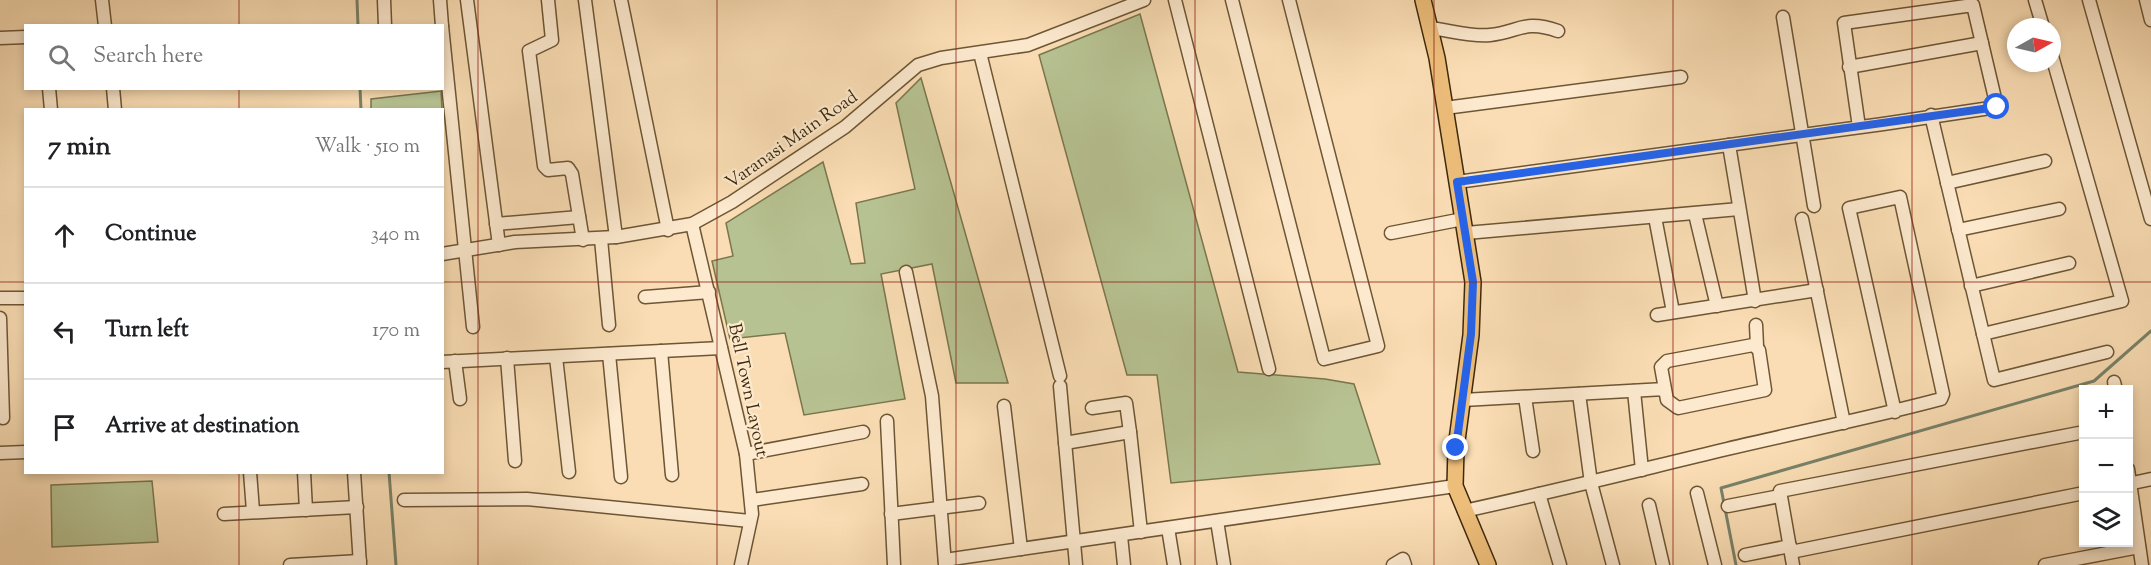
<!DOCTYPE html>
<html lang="en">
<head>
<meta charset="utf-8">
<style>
	body { margin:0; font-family:"Sorts Mill Goudy",serif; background:#f6f6f6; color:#202124 }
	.controls { position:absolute; right:18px; bottom:18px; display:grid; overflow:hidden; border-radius:0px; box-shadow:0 3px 9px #0003 }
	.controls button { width:54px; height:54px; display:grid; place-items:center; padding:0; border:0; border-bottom:2px solid #e0e0e0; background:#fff; color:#202124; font:30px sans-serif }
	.compass { position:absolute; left:2007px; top:18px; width:54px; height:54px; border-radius:50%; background:#fff; box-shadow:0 3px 9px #0003; rotate:82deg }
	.stop { position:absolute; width:18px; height:18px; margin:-14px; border:4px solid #2563eb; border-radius:50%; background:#fff }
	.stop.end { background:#2563eb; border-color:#fff; box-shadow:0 2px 6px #0008 }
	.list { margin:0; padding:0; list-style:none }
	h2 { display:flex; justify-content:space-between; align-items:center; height:78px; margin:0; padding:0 24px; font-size:26px }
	h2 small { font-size:20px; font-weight:400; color:#757577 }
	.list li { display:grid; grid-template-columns:39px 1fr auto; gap:18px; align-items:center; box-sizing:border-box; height:96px; padding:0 24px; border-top:2px solid #e0e0e0 }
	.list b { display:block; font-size:22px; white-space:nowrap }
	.list em { font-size:20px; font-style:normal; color:#757577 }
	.icon { flex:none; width:33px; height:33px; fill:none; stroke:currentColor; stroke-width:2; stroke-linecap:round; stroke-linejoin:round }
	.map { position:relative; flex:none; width:2151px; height:565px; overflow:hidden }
	.search { position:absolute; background:#fff; box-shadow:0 3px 9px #0003; left:24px; top:24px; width:420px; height:66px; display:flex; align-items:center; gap:15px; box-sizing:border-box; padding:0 21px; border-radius:0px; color:#757577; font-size:22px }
	.panel { position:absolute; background:#fff; box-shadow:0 3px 9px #0003; left:24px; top:108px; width:420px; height:366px; border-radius:0px }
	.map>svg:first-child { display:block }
</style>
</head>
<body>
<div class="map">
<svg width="2151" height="565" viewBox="0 0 2151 565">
	<rect width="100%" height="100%" fill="#faddb4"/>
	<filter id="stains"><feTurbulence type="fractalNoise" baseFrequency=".00333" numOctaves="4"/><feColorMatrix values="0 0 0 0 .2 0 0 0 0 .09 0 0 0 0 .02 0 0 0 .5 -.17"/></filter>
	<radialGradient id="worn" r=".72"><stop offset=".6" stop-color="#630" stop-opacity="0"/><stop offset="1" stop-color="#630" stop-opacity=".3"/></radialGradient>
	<g fill="#b7c292" stroke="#7a764e" stroke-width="1.5">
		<path d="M1140 14 1238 372 1325 379 1354 384 1380 464 1171 483 1157 375H1127L1039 55Z"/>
		<path d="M921 78 1008 383H956L932 264 881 274 905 399 804 415 785 333 730 339 712 261 733 256 726 223 823 162 851 264 865 263 856 203 915 189 896 103Z"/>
		<path d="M441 91 442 109H371V99Z"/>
		<path d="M152 481 158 542 52 547 51 485Z"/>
	</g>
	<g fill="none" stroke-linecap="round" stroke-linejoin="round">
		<g stroke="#788269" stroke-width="3">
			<path d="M357 0 358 26"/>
			<path d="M360 88 361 110"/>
			<path d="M389 472 396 565"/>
			<path d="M1736 565 1721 488 2094 381 2151 331"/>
		</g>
		<defs>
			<g id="minor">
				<path d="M102 0 105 26"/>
				<path d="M384 0 385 26"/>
				<path d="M440 0 442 26"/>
				<path d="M467 0 499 245"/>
				<path d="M548 0 552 40 529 51 544 166 548 170 568 168 572 174 583 240"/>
				<path d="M585 0 616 237"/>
				<path d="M621 0 668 230"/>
				<path d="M1175 0 1269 369"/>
				<path d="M1232 0 1324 359 1378 346 1289 0"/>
				<path d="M2035 0 2043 27"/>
				<path d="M2089 0 2151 219"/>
				<path d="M2146 0 2151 20"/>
				<path d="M1783 17 1814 206"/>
				<path d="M442 26 473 327"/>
				<path d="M1430 28C1449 30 1471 37 1490 35 1519 32 1524 19 1558 31"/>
				<path d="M0 38 26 37"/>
				<path d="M980 53 1060 376"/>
				<path d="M1849 67 1982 43"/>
				<path d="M49 88 51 110"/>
				<path d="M113 88 115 110"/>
				<path d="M1445 108 1681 77"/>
				<path d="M1931 115 1994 380 2107 352"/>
				<path d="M1729 145 1755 301"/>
				<path d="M1457 182 1883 124 1997 107 1973 5 1844 23 1859 127"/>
				<path d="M1947 183 2045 161"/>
				<path d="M1695 214 1717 306"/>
				<path d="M1655 217 1673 312"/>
				<path d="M1802 219 1844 423"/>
				<path d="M496 224 579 217"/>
				<path d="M692 224 746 454 752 514 741 565"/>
				<path d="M1958 230 2059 209"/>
				<path d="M1391 233 1463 219"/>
				<path d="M1466 233 1739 209"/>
				<path d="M601 239 609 325"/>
				<path d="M442 254 515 242 616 237 692 224 732 202 845 127 918 65 941 58 1028 45 1144 0"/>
				<path d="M906 272 932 396 945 565"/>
				<path d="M1971 286 2069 263"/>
				<path d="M645 297 709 292"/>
				<path d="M0 298H26"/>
				<path d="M1657 315 1817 290"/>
				<path d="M0 318 3 418"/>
				<path d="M1756 325 1757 346"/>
				<path d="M1983 334 2122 301 2052 56"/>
				<path d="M661 351 672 475"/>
				<path d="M609 354 621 477"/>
				<path d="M556 357 569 472"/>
				<path d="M507 358 515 461"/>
				<path d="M455 361 460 399"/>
				<path d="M442 362 721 348"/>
				<path d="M2114 382 2116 390"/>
				<path d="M1060 386 1076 565"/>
				<path d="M1634 391 1642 470"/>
				<path d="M1579 394 1591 483 1613 565"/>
				<path d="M1525 397 1533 451"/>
				<path d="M1463 400 1665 389 1667 400 1678 408 1765 390 1759 350 1753 345 1667 361 1661 367 1665 389"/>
				<path d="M1004 406 1021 549"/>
				<path d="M887 421 894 565"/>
				<path d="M1130 432 1141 532"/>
				<path d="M1065 443 1130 432 1126 403 1092 408"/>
				<path d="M0 453 26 452"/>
				<path d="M746 454 863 432"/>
				<path d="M2128 469 2142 565"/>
				<path d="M250 472 253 511"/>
				<path d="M304 472 306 510"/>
				<path d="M354 472 360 565"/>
				<path d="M2128 484 2151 479"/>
				<path d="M1697 493 1715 565"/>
				<path d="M1539 494 1560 565"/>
				<path d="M404 500 527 499 750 521"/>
				<path d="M752 500 862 484"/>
				<path d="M1649 505 1663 565"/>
				<path d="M1728 506 1780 496"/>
				<path d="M1464 511C1552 492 1639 470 1727 449 1798 432 1870 418 1941 399L1943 394 1900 197 1849 208 1895 412"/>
				<path d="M224 514 357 507"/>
				<path d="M891 514 979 503"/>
				<path d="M1217 521 1224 565"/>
				<path d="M1168 528 1174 565"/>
				<path d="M1121 536 1124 565"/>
				<path d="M1791 552 2084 493"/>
				<path d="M1745 555 1790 546"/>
				<path d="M945 560 1455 486"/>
				<path d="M290 565 360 561"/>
				<path d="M1393 565 1403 559 1405 565"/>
				<path d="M1793 565 1780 491 2084 432"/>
				<path d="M2045 565 2139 547"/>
			</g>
			<path id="major" d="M1423 0 1437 58 1473 282 1471 335 1456 448 1455 486 1488 565"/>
		</defs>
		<use href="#minor" stroke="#6d5635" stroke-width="15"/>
		<use href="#major" stroke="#3e290b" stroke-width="18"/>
		<use href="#minor" stroke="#fce9ce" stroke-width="12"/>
		<use href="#major" stroke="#edbe7a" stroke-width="15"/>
	</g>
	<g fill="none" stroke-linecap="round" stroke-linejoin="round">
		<path stroke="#2563eb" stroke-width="8" d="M1456 448 1471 334 1473 282 1457 182 1997 107"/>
	</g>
	<path fill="none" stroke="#8f2418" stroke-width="1.5" stroke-opacity="0.55" d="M239 0V26M478 0V565M717 0V565M956 0V565M1195 0V565M1434 0V565M1673 0V565M1912 0V565M239 88V110M0 282H26M442 282H2151M239 472V565"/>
	<g text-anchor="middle" stroke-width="4.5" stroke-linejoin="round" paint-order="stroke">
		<g font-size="18" fill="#3e290b" stroke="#fce9ce">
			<text transform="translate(791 139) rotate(-35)" y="6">Varanasi Main Road</text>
			<text transform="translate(749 390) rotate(78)" y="6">Bell Town Layout</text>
		</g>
	</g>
	<rect width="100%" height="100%" filter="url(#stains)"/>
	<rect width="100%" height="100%" fill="url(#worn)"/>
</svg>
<div class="controls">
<button>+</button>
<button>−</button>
<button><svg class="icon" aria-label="layers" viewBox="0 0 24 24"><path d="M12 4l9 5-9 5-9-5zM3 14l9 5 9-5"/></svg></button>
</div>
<svg class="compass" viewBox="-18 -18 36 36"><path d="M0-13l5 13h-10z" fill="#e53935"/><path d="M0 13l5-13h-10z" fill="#757577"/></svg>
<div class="stop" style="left:1997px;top:107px"></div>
<div class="stop end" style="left:1456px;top:448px"></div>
<div class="search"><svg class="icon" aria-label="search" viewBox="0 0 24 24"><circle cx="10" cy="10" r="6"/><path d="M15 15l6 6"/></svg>Search here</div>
<section class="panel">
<h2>7 min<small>Walk · 510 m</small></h2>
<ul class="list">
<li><svg class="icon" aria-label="ahead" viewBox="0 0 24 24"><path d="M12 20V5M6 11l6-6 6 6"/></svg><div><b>Continue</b></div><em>340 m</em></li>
<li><svg class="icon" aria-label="left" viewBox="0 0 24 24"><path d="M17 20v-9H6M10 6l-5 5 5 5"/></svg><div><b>Turn left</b></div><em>170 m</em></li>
<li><svg class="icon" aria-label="arrive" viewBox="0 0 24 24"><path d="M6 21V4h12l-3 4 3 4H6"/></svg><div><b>Arrive at destination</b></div></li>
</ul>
</section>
</div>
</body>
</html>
